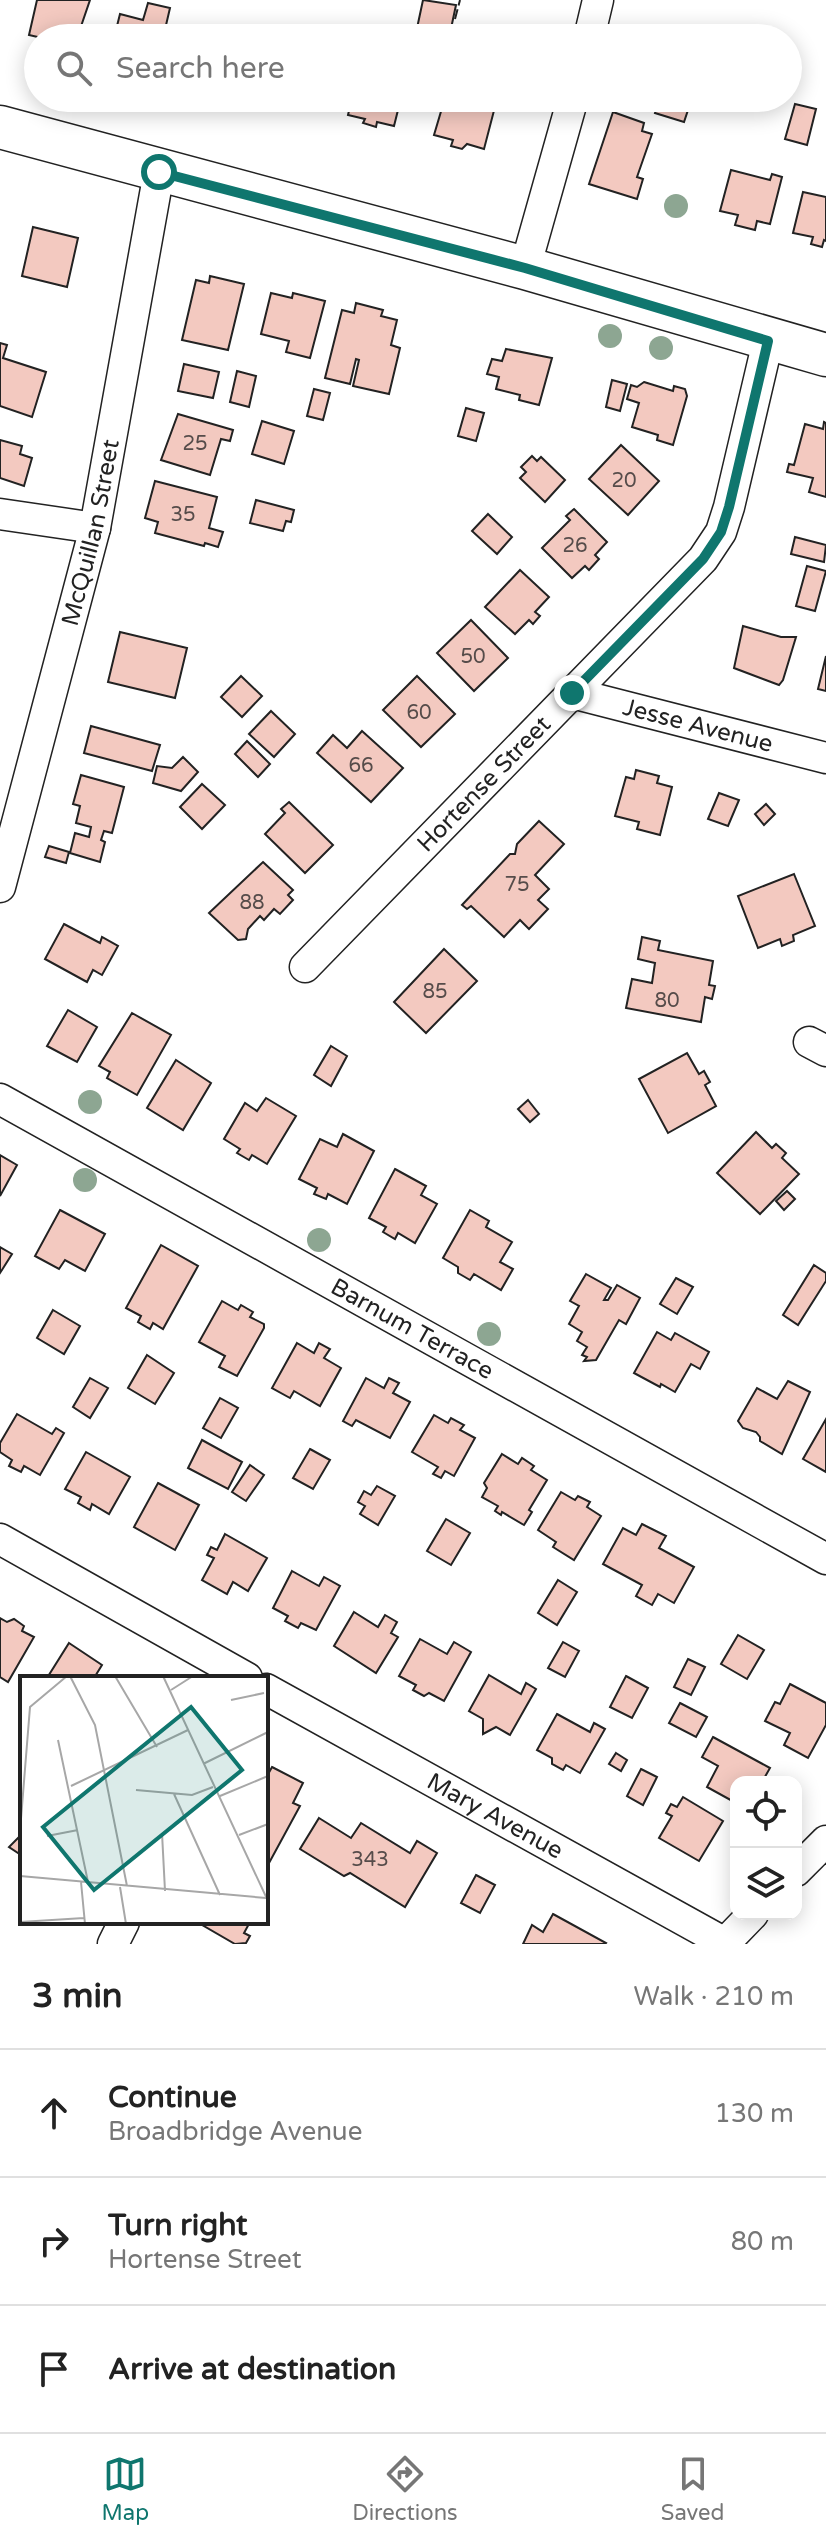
<!DOCTYPE html>
<html lang="en">
<head>
<meta charset="utf-8">
<style>
	body { margin:0; font-family:"Varela Round",sans-serif; background:#f2f2f2; color:#222 }
	.controls { position:absolute; right:24px; bottom:24px; display:grid; overflow:hidden; border-radius:16px; box-shadow:0 4px 20px #0003 }
	.controls button { width:72px; height:72px; display:grid; place-items:center; padding:0; border:0; border-bottom:2px solid #e0e0e0; background:#fff; color:#222; font:40px sans-serif }
	.stop { position:absolute; width:24px; height:24px; margin:-18px; border:6px solid #0f766e; border-radius:50%; background:#fff }
	.stop.end { background:#0f766e; border-color:#fff; box-shadow:0 2px 8px #0008 }
	.list { margin:0; padding:0; list-style:none }
	h2 { display:flex; justify-content:space-between; align-items:center; height:104px; margin:0; padding:0 32px; font-size:34px }
	h2 small { font-size:26px; font-weight:400; color:#767676 }
	.list li { display:grid; grid-template-columns:52px 1fr auto; gap:24px; align-items:center; box-sizing:border-box; height:128px; padding:0 32px; border-top:2px solid #e0e0e0 }
	.list b { display:block; font-size:30px; white-space:nowrap }
	.list p { margin:0; font-size:26px; white-space:nowrap; color:#767676 }
	.list em { font-size:26px; font-style:normal; color:#767676 }
	.icon { flex:none; width:44px; height:44px; fill:none; stroke:currentColor; stroke-width:2; stroke-linecap:round; stroke-linejoin:round }
	.map { position:relative; flex:none; width:826px; height:1944px; overflow:hidden }
	.search { position:absolute; background:#fff; box-shadow:0 4px 20px #0003; left:24px; right:24px; top:24px; height:88px; display:flex; align-items:center; gap:20px; box-sizing:border-box; padding:0 28px; border-radius:44px; color:#767676; font-size:30px }
	.sheet { height:488px; background:#fff }
	nav { display:flex; justify-content:space-around; align-items:center; box-sizing:border-box; height:112px; border-top:2px solid #e0e0e0; background:#fff; font-size:22px; color:#767676 }
	nav a { display:grid; justify-items:center; gap:4px }
	nav .on { color:#0f766e }
	.map>svg:first-child { display:block }
</style>
</head>
<body>
<div class="map">
<svg width="826" height="1944" viewBox="0 0 826 1944">
	<rect width="100%" height="100%" fill="#fff"/>
	<g fill="#f3c9c0" stroke="#222" stroke-width="2">
		<path d="M37 0H90L77 38H42L29 35Z"/>
		<path d="M423 0 456 5 449 38 416 33Z"/>
		<path d="M148 3 170 8 163 38H114L120 14 143 20Z"/>
		<path d="M282 98H318L315 107 299 102 298 109 284 106 286 99Z"/>
		<path d="M352 98H401L394 126 377 122 376 127 363 123 365 119 348 115Z"/>
		<path d="M445 98 475 106 477 98 497 99 484 149 467 144 462 149 451 146 453 140 434 135Z"/>
		<path d="M660 98H692L684 122 655 113Z"/>
		<path d="M795 104 816 109 807 145 785 139Z"/>
		<path d="M613 112 644 123 642 131 652 134 637 177 643 179 637 199 589 184Z"/>
		<path d="M731 170 770 180 772 174 782 177 770 224 757 221 755 230 735 225 738 215 720 211Z"/>
		<path d="M803 192 826 197V241L824 240 822 247 811 244 813 237 793 233Z"/>
		<path d="M33 227 78 238 67 287 22 276Z"/>
		<path d="M210 276 244 284 228 350 182 340 196 280 209 283Z"/>
		<path d="M271 293 292 298 293 293 325 301 310 358 286 352 289 341 261 334Z"/>
		<path d="M356 303 383 310 381 316 397 320 391 345 400 348 389 394 353 386 359 360 356 359 350 384 325 378 342 310 354 313Z"/>
		<path d="M0 343 7 345 3 358 46 372 32 417 0 406Z"/>
		<path d="M506 349 552 358 539 405 519 400 520 395 496 389 499 377 487 374 492 359 502 361Z"/>
		<path d="M184 364 219 372 213 398 178 391Z"/>
		<path d="M237 371 256 376 249 407 230 402Z"/>
		<path d="M612 380 627 384 620 411 606 407Z"/>
		<path d="M644 382 673 391 674 386 685 389 687 396 673 445 657 440 658 435 632 427 639 403 627 399 631 385 637 387Z"/>
		<path d="M314 389 330 393 323 420 307 416Z"/>
		<path d="M466 408 484 413 476 441 458 436Z"/>
		<path d="M178 414 233 430 230 441 221 439 210 475 161 460Z"/>
		<path d="M262 421 294 431 284 464 252 454Z"/>
		<path d="M824 422 826 423V497L809 492 813 478 787 472 789 464 794 465 805 424 823 429Z"/>
		<path d="M0 440 22 446 20 454 32 458 24 486 0 478Z"/>
		<path d="M621 445 659 481 628 515 589 479Z"/>
		<path d="M532 456 537 461 541 457 565 480 545 502 520 478 526 472 521 467Z"/>
		<path d="M155 481 217 497 209 528 223 532 218 547 205 543 204 546 155 533 158 522 145 518Z"/>
		<path d="M256 500 294 510 291 522 286 521 283 531 250 523Z"/>
		<path d="M574 509 607 542 595 555 599 559 589 570 585 566 572 578 542 548 570 520 566 516Z"/>
		<path d="M488 514 512 537 497 554 472 531Z"/>
		<path d="M795 537 826 545 824 562 791 554Z"/>
		<path d="M807 566 826 571 815 611 796 606Z"/>
		<path d="M520 570 549 597 535 612 540 616 533 624 529 620 515 634 485 607Z"/>
		<path d="M471 620 508 658 474 691 437 653Z"/>
		<path d="M743 626 781 637H796L783 680 779 685 734 668Z"/>
		<path d="M120 632 187 648 175 698 108 682Z"/>
		<path d="M826 656V691L818 689Z"/>
		<path d="M241 676 262 696 242 717 221 697Z"/>
		<path d="M417 676 455 714 421 747 383 710Z"/>
		<path d="M271 711 295 734 274 757 249 734Z"/>
		<path d="M91 726 160 745 152 771 84 753Z"/>
		<path d="M362 731 403 768 371 802 317 753 333 735 347 748Z"/>
		<path d="M247 741 270 764 258 777 235 754Z"/>
		<path d="M183 757 198 772 181 791 153 783 157 766 172 768Z"/>
		<path d="M636 770 659 776 657 783 672 787 660 835 637 829 639 822 615 816 626 777 634 779Z"/>
		<path d="M81 775 124 787 112 833 104 831 101 840 105 842 100 862 70 853 75 833 89 837 91 827 76 823 80 806 73 804Z"/>
		<path d="M202 784 225 805 202 829 180 807Z"/>
		<path d="M719 793 739 800 728 826 708 819Z"/>
		<path d="M289 802 333 845 305 873 265 834 285 813 281 809Z"/>
		<path d="M766 804 775 814 764 825 755 814Z"/>
		<path d="M539 821 564 844 535 875 549 889 538 900 548 909 529 929 520 920 504 937 471 906 467 909 462 905 510 854H515L517 844Z"/>
		<path d="M49 846 69 852 66 863 45 857Z"/>
		<path d="M263 862 293 890 288 895 293 900 280 914 274 909 264 920 260 916 248 929 246 939 238 940 209 913Z"/>
		<path d="M794 874 815 926 793 935 794 941 782 946 780 939 758 948 738 896Z"/>
		<path d="M64 924 100 943 102 937 118 946 102 975 93 970 87 982 45 959Z"/>
		<path d="M642 937 660 941 658 950 713 961 709 985 715 986 712 999 705 997 701 1022 626 1008 632 979 652 983 655 963 638 959Z"/>
		<path d="M444 949 477 981 426 1033 394 1002Z"/>
		<path d="M68 1010 97 1027 77 1062 47 1046Z"/>
		<path d="M132 1013 171 1035 137 1095 107 1078 110 1072 99 1066Z"/>
		<path d="M331 1046 347 1056 331 1086 314 1075Z"/>
		<path d="M687 1053 699 1074 704 1071 710 1082 705 1085 716 1106 668 1133 639 1079Z"/>
		<path d="M176 1060 211 1083 183 1130 147 1108Z"/>
		<path d="M266 1098 296 1116 267 1164 252 1155 249 1160 237 1153 240 1149 224 1139 245 1103 257 1111Z"/>
		<path d="M528 1100 539 1114 530 1122 518 1109Z"/>
		<path d="M756 1132 772 1148 776 1144 786 1153 782 1158 799 1174 760 1214 717 1173Z"/>
		<path d="M343 1134 374 1151 347 1204 328 1194 326 1199 314 1194 317 1188 299 1179 320 1139 337 1147Z"/>
		<path d="M0 1155 17 1165 0 1196Z"/>
		<path d="M395 1169 426 1186 421 1195 437 1204 415 1243 398 1233 395 1239 383 1232 386 1227 369 1218Z"/>
		<path d="M787 1191 795 1199 784 1210 776 1201Z"/>
		<path d="M60 1210 105 1234 85 1271 65 1260 59 1269 35 1256Z"/>
		<path d="M470 1210 489 1221 486 1227 512 1242 500 1262 513 1269 501 1290 474 1274 470 1280 458 1273V1267L443 1258Z"/>
		<path d="M161 1245 198 1266 163 1329 153 1323 150 1329 138 1322 141 1316 126 1308Z"/>
		<path d="M0 1247 12 1254 0 1273Z"/>
		<path d="M814 1265 826 1273V1281L798 1325 783 1315Z"/>
		<path d="M586 1274 611 1288 604 1300H608L617 1285 640 1298 626 1324 619 1320 596 1360 584 1361 587 1357 582 1355 587 1347 577 1341 582 1332 569 1324 579 1306 570 1301Z"/>
		<path d="M676 1278 693 1287 677 1314 660 1304Z"/>
		<path d="M222 1301 238 1310 241 1305 253 1312 250 1317 264 1324V1328L237 1376 219 1367 225 1356 199 1342Z"/>
		<path d="M53 1310 80 1326 64 1354 37 1338Z"/>
		<path d="M657 1332 671 1340 675 1333 709 1352 700 1369 691 1364 675 1392 661 1384 660 1387 634 1373Z"/>
		<path d="M297 1343 314 1353 319 1343 330 1349 324 1358 341 1368 320 1406 294 1391 290 1398 272 1388Z"/>
		<path d="M147 1355 174 1373 155 1404 128 1388Z"/>
		<path d="M90 1378 108 1388 90 1418 73 1407Z"/>
		<path d="M366 1378 384 1388 389 1378 399 1383 393 1393 410 1402 390 1438 356 1420 352 1426 343 1421Z"/>
		<path d="M788 1381 810 1392 782 1454 760 1441V1437L756 1432 743 1428 738 1421 757 1388 777 1399Z"/>
		<path d="M220 1398 238 1408 221 1438 203 1428Z"/>
		<path d="M17 1414 52 1434 56 1428 64 1433 40 1475 24 1466 21 1472 9 1466 12 1460 0 1452V1443Z"/>
		<path d="M434 1415 448 1423 451 1418 464 1425 460 1430 475 1438 454 1476 445 1471 441 1478 433 1474 438 1467 412 1452Z"/>
		<path d="M826 1419V1472L803 1459Z"/>
		<path d="M202 1440 242 1462 228 1489 188 1468Z"/>
		<path d="M310 1449 330 1460 313 1489 293 1478Z"/>
		<path d="M86 1452 130 1477 109 1514 92 1504 90 1510 78 1503 81 1497 65 1489Z"/>
		<path d="M502 1454 518 1464 522 1458 534 1466 531 1470 547 1480 529 1510 532 1512 524 1525 502 1512 501 1515 495 1511 498 1506 482 1497 487 1488 484 1483Z"/>
		<path d="M250 1465 264 1475 246 1501 232 1492Z"/>
		<path d="M158 1483 199 1505 175 1550 134 1527Z"/>
		<path d="M377 1486 395 1496 378 1525 360 1514 365 1506 358 1502 364 1491 371 1495Z"/>
		<path d="M561 1492 575 1500 578 1496 590 1502 587 1507 601 1516 574 1560 553 1547 556 1542 538 1530Z"/>
		<path d="M446 1519 470 1533 451 1565 427 1551Z"/>
		<path d="M642 1524 666 1536 659 1548 694 1567 674 1603 658 1594 652 1605 636 1596 642 1585 603 1564 623 1528 636 1535Z"/>
		<path d="M225 1534 267 1558 248 1591 233 1582 227 1594 202 1580 214 1558 207 1555 211 1547 217 1550Z"/>
		<path d="M292 1571 319 1586 324 1577 340 1586 316 1630 301 1623 298 1628 285 1621 288 1616 273 1608Z"/>
		<path d="M558 1580 577 1592 557 1625 538 1613Z"/>
		<path d="M354 1612 378 1627 385 1615 397 1622 391 1633 398 1637 376 1673 334 1646Z"/>
		<path d="M0 1618 7 1622 14 1619 24 1626 22 1631 34 1637 8 1682 0 1677Z"/>
		<path d="M738 1635 764 1650 747 1679 721 1664Z"/>
		<path d="M420 1639 447 1654 454 1642 471 1652 444 1701 429 1693 424 1696 413 1690 416 1685 399 1676Z"/>
		<path d="M563 1642 579 1651 565 1677 548 1668Z"/>
		<path d="M69 1643 102 1665 94 1678H47Z"/>
		<path d="M688 1659 705 1667 691 1695 674 1687Z"/>
		<path d="M489 1675 521 1694 526 1683 536 1689 510 1735 496 1727 483 1734V1719L469 1711Z"/>
		<path d="M626 1676 648 1688 632 1718 610 1707Z"/>
		<path d="M790 1684 826 1703V1725L808 1758 784 1745 790 1733 765 1721 775 1702 780 1704Z"/>
		<path d="M680 1703 707 1717 696 1737 669 1723Z"/>
		<path d="M557 1714 590 1732 594 1723 605 1729 580 1773 566 1765 563 1770 552 1764V1758L537 1750Z"/>
		<path d="M713 1737 770 1768 762 1782H736V1803L707 1787 718 1766 702 1757Z"/>
		<path d="M616 1753 627 1760 621 1771 609 1764Z"/>
		<path d="M272 1767 303 1783 293 1803 300 1806 269 1863 266 1862V1778Z"/>
		<path d="M641 1769 657 1777 643 1805 627 1796Z"/>
		<path d="M683 1797 723 1821 699 1861 659 1838 672 1816 666 1813 671 1804 677 1807Z"/>
		<path d="M319 1818 351 1838 361 1823 410 1853 417 1841 437 1853 405 1907 350 1873 344 1876 300 1849Z"/>
		<path d="M22 1834V1854L21 1855 9 1847Z"/>
		<path d="M476 1875 495 1885 480 1913 461 1903Z"/>
		<path d="M553 1914 606 1943 605 1944H523L532 1925 543 1932Z"/>
		<path d="M197 1922H250L244 1933 250 1936 246 1943 235 1944Z"/>
	</g>
	<g fill="none" stroke-linecap="round" stroke-linejoin="round">
		<defs>
			<g id="street">
				<path d="M589 38 598 0"/>
				<path d="M525 268 573 98"/>
				<path d="M0 514 95 528"/>
				<path id="s1" d="M572 693 826 758"/>
				<path id="s2" d="M0 887 95 528 159 172"/>
				<path id="s3" d="M305 967 703 559 721 532 729 507 768 341"/>
				<path d="M809 1042 826 1051"/>
				<path id="s4" d="M0 1099 826 1559"/>
				<path d="M0 1539 247 1678"/>
				<path id="s5" d="M266 1689 725 1943"/>
				<path d="M796 1871 826 1841"/>
				<path d="M113 1944 124 1922"/>
				<path d="M724 1944 753 1914"/>
			</g>
			<path id="secondary" d="M0 127 525 268 826 355"/>
		</defs>
		<use href="#street" stroke="#222" stroke-width="33"/>
		<use href="#secondary" stroke="#222" stroke-width="45"/>
		<use href="#street" stroke="#fff" stroke-width="30"/>
		<use href="#secondary" stroke="#fff" stroke-width="42"/>
		<g stroke="#222" stroke-width="2" stroke-dasharray="10 4" stroke-linecap="butt">
			<path d="M455 19 460 0"/>
			<path d="M433 105 435 98"/>
		</g>
	</g>
	<g fill="#8da692">
		<circle cx="676" cy="206" r="12"/>
		<circle cx="610" cy="336" r="12"/>
		<circle cx="661" cy="348" r="12"/>
		<circle cx="90" cy="1102" r="12"/>
		<circle cx="85" cy="1180" r="12"/>
		<circle cx="319" cy="1240" r="12"/>
		<circle cx="489" cy="1334" r="12"/>
	</g>
	<g fill="none" stroke-linecap="round" stroke-linejoin="round">
		<path stroke="#0f766e" stroke-width="10" d="M159 172 525 268 768 341 729 507 721 532 703 559 572 693"/>
	</g>
	<g text-anchor="middle" stroke-width="6" stroke-linejoin="round" paint-order="stroke">
		<g font-size="20" fill="#564c4a">
			<text x="195" y="450">25</text>
			<text x="624" y="487">20</text>
			<text x="183" y="521">35</text>
			<text x="575" y="552">26</text>
			<text x="473" y="663">50</text>
			<text x="419" y="719">60</text>
			<text x="361" y="772">66</text>
			<text x="517" y="891">75</text>
			<text x="252" y="909">88</text>
			<text x="435" y="998">85</text>
			<text x="667" y="1007">80</text>
			<text x="370" y="1866">343</text>
		</g>
		<g font-size="24" fill="#222" stroke="#fff">
			<text dy="8" stroke="none"><textPath href="#s2" startOffset="366">McQuillan Street</textPath></text>
			<text dy="8" stroke="none"><textPath href="#s1" startOffset="130">Jesse Avenue</textPath></text>
			<text dy="8" stroke="none"><textPath href="#s3" startOffset="256">Hortense Street</textPath></text>
			<text dy="8" stroke="none"><textPath href="#s4" startOffset="472">Barnum Terrace</textPath></text>
			<text dy="8" stroke="none"><textPath href="#s5" startOffset="262">Mary Avenue</textPath></text>
		</g>
	</g>
	<g transform="translate(20 1676)">
		<rect width="248" height="248" fill="#fff"/>
		<path fill="none" stroke="#a7a7a7" stroke-width="2" d="M50 0 75 49 107 210M95 0 137 71M143 0 248 225M151 14 173 0M211 24 244 17M38 64 68 206M183 88 248 56M51 110 168 54M116 114 172 119 193 111M154 118 200 219M200 120 248 100M0 155 10 31 47 0M142 157 145 215M219 159 248 148M27 160 58 154M0 200 246 222M61 206 65 248M100 211 106 248M0 246 64 242"/>
		<path fill="#0f766e" fill-opacity="0.15" stroke="#0f766e" stroke-width="4" d="M171 31 222 94 74 214 23 151Z"/>
		<rect width="248" height="248" fill="none" stroke="#222" stroke-width="4"/>
	</g>
</svg>
<div class="controls">
<button><svg class="icon" aria-label="locate" viewBox="0 0 24 24"><circle cx="12" cy="12" r="6"/><path d="M12 2v4M12 18v4M2 12h4M18 12h4"/></svg></button>
<button><svg class="icon" aria-label="layers" viewBox="0 0 24 24"><path d="M12 4l9 5-9 5-9-5zM3 14l9 5 9-5"/></svg></button>
</div>
<div class="stop" style="left:159px;top:172px"></div>
<div class="stop end" style="left:572px;top:693px"></div>
<div class="search"><svg class="icon" aria-label="search" viewBox="0 0 24 24"><circle cx="10" cy="10" r="6"/><path d="M15 15l6 6"/></svg>Search here</div>
</div>
<section class="sheet">
<h2>3 min<small>Walk · 210 m</small></h2>
<ul class="list">
<li><svg class="icon" aria-label="ahead" viewBox="0 0 24 24"><path d="M12 20V5M6 11l6-6 6 6"/></svg><div><b>Continue</b><p>Broadbridge Avenue</p></div><em>130 m</em></li>
<li><svg class="icon" aria-label="right" viewBox="0 0 24 24"><path d="M7 20v-9h11M14 6l5 5-5 5"/></svg><div><b>Turn right</b><p>Hortense Street</p></div><em>80 m</em></li>
<li><svg class="icon" aria-label="arrive" viewBox="0 0 24 24"><path d="M6 21V4h12l-3 4 3 4H6"/></svg><div><b>Arrive at destination</b></div></li>
</ul>
</section>
<nav>
<a class="on"><svg class="icon" aria-label="map" viewBox="0 0 24 24"><path d="M3 6l6-2 6 2 6-2v14l-6 2-6-2-6 2zM9 4v14M15 6v14"/></svg>Map</a>
<a><svg class="icon" aria-label="directions" viewBox="0 0 24 24"><path d="M12 3l9 9-9 9-9-9zM9 14v-3h6M13 9l2 2-2 2"/></svg>Directions</a>
<a><svg class="icon" aria-label="saved" viewBox="0 0 24 24"><path d="M7 4h10v16l-5-4-5 4z"/></svg>Saved</a>
</nav>
</body>
</html>
